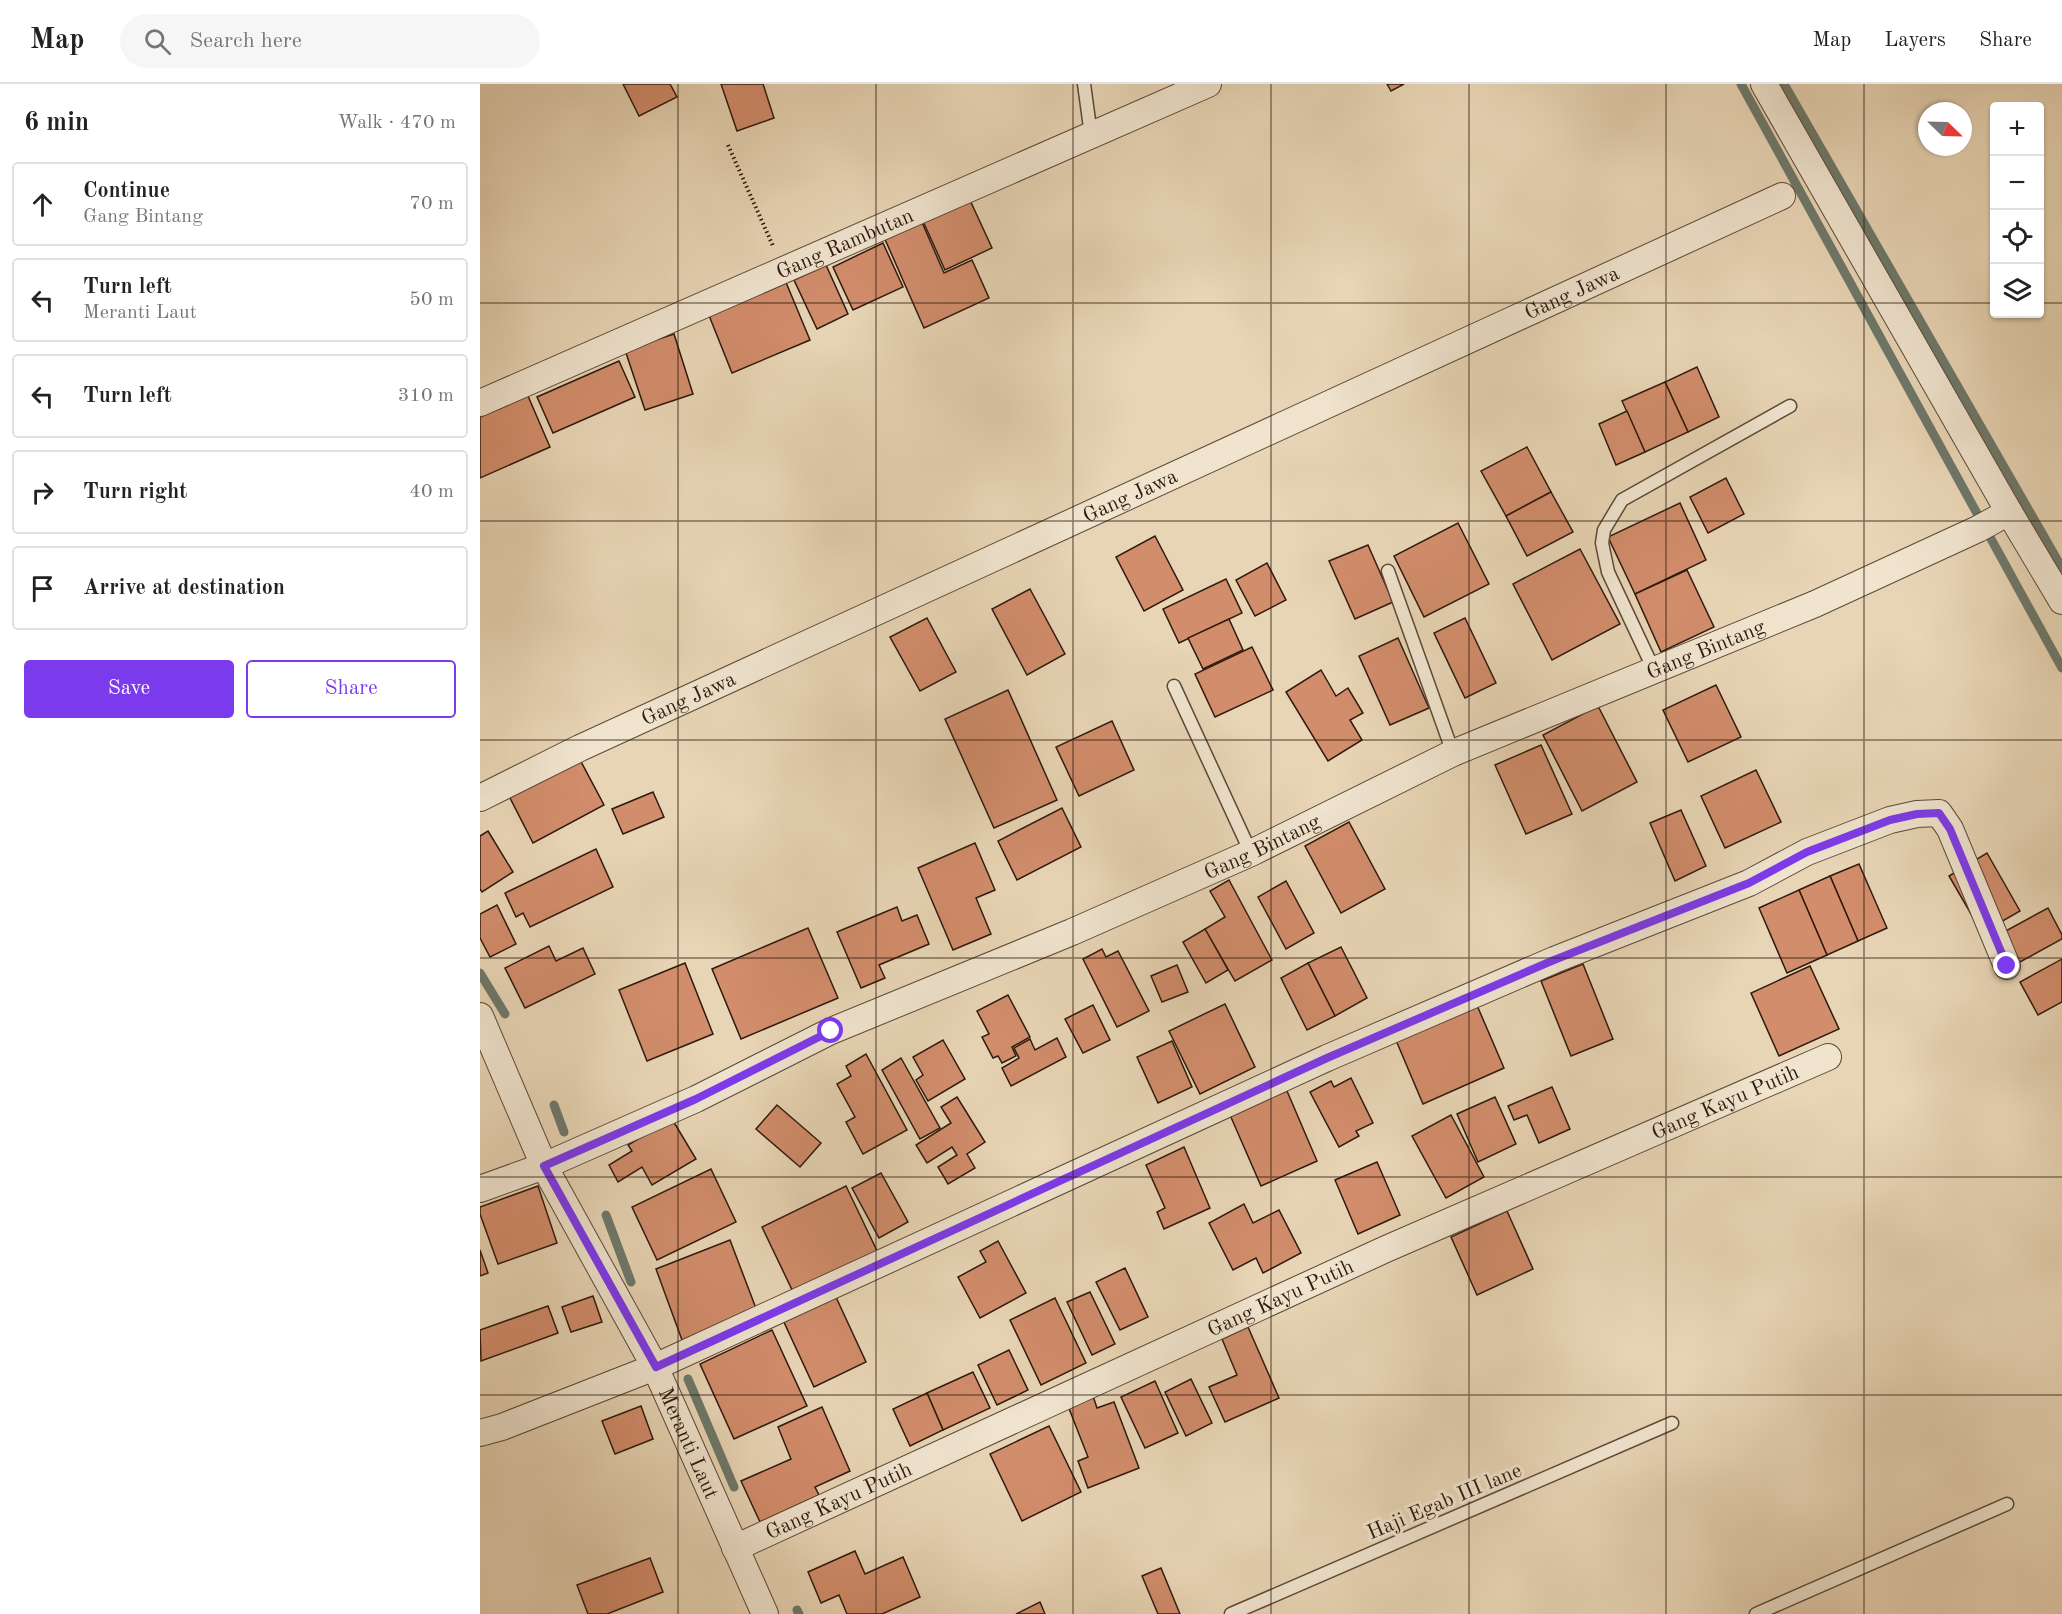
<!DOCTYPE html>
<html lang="en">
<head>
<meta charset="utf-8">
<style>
	body { margin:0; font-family:"Old Standard TT",serif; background:#f6f6f6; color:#222 }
	.controls { position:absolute; right:18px; top:18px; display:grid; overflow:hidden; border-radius:6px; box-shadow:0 2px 4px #0004 }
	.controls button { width:54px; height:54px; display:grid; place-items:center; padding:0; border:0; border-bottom:2px solid #e0e0e0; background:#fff; color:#222; font:30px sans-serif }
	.compass { position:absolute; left:1438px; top:18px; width:54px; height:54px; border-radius:50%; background:#fff; box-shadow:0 2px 4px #0004; rotate:113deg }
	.stop { position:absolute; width:18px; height:18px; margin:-14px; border:4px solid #7c3aed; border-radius:50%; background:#fff }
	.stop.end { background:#7c3aed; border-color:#fff; box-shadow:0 2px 6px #0008 }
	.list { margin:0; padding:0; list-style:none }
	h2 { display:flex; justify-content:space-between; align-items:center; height:78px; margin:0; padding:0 24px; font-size:26px }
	h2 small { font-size:20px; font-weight:400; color:#767676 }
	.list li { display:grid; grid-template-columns:39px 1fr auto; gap:18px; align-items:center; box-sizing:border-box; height:84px; margin:0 12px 12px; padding:0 12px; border:2px solid #e0e0e0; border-radius:6px }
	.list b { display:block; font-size:22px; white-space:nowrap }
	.list p { margin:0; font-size:20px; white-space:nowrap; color:#767676 }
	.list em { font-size:20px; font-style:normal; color:#767676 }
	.actions { display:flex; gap:12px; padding:18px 24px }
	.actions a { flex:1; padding:14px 0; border:2px solid #7c3aed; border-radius:6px; text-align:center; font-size:21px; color:#7c3aed }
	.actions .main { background:#7c3aed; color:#fff }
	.icon { flex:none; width:33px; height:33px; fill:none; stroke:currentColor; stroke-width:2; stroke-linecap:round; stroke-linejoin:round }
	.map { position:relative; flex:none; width:1582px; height:1530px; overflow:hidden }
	header { display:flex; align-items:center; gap:36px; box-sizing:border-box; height:84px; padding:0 30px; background:#fff; border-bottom:2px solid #e0e0e0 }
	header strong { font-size:28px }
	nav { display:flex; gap:33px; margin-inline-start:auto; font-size:21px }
	.search { width:420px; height:54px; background:#f6f6f6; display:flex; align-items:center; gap:15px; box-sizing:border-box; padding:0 21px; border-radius:33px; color:#767676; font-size:22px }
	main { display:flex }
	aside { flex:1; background:#fff }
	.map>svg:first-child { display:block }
</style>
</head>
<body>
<header>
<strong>Map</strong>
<div class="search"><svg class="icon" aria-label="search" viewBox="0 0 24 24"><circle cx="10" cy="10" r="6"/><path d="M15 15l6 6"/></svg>Search here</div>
<nav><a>Map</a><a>Layers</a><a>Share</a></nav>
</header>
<main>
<aside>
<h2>6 min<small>Walk · 470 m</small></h2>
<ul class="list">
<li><svg class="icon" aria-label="ahead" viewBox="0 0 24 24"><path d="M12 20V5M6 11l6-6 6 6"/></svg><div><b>Continue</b><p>Gang Bintang</p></div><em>70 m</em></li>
<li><svg class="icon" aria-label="left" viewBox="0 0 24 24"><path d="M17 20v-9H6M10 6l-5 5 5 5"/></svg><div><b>Turn left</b><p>Meranti Laut</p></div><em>50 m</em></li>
<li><svg class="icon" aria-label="left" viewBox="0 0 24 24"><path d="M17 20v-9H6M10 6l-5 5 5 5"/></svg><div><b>Turn left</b></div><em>310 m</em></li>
<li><svg class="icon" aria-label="right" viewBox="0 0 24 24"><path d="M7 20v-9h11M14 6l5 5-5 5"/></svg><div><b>Turn right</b></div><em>40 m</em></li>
<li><svg class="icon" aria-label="arrive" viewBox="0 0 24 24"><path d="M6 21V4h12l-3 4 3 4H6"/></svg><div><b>Arrive at destination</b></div></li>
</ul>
<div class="actions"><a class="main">Save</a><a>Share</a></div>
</aside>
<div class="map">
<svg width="1582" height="1530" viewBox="0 0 1582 1530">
	<rect width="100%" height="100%" fill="#e8d5b5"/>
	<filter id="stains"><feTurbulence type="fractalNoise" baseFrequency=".00333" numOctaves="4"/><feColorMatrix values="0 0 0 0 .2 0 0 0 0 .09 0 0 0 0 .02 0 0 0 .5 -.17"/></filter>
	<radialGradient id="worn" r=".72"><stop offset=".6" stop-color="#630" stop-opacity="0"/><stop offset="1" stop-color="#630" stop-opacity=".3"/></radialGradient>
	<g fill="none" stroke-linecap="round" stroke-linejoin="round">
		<g stroke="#6e796b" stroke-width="9">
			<path d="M1261 0 1582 584"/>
			<path d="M1304 0 1582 484"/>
			<path d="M0 889 25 930"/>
			<path d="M74 1021 84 1048"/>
			<path d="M126 1131 151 1198"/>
			<path d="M208 1295 254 1403"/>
			<path d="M317 1526 319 1530"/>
		</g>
	</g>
	<g fill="#d28d6c" stroke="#2e1a0c" stroke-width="1.5">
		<path d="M143 0H190L197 13 159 32Z"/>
		<path d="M241 0H283L294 34 257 47Z"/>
		<path d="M907 0H924L911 7Z"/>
		<path d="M489 114 512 164 465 186 442 135Z"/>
		<path d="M441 136 464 189 492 176 509 214 444 244 404 153Z"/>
		<path d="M403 159 423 203 373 226 353 183Z"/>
		<path d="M346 181 368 230 337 245 314 196Z"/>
		<path d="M305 196 330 256 252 289 228 229Z"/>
		<path d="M194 250 213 310 165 326 145 266Z"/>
		<path d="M139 277 155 313 73 349 57 313Z"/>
		<path d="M1217 283 1239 333 1208 348 1185 298Z"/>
		<path d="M1185 298 1208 348 1165 368 1142 317Z"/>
		<path d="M48 312 70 363 0 394V333Z"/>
		<path d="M1147 327 1165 368 1136 381 1119 340Z"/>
		<path d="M1047 363 1071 408 1026 432 1001 387Z"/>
		<path d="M1246 394 1264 430 1228 449 1210 413Z"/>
		<path d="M1071 408 1093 448 1047 472 1026 432Z"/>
		<path d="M1200 419 1226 476 1155 510 1128 453Z"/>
		<path d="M978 439 1009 500 944 533 914 472Z"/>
		<path d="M675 452 703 506 664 527 636 473Z"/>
		<path d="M888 461 913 518 875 535 849 477Z"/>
		<path d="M1100 465 1140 540 1072 576 1033 500Z"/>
		<path d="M787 479 806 516 775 532 756 496Z"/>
		<path d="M1207 486 1234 543 1181 568 1155 510Z"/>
		<path d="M746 495 762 529 699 559 683 525Z"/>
		<path d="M550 505 585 570 547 591 512 525Z"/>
		<path d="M447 534 476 588 440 607 410 553Z"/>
		<path d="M985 534 1016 599 985 614 954 549Z"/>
		<path d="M749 535 763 566 723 585 708 554Z"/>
		<path d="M918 554 949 624 910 641 879 572Z"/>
		<path d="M772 563 793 606 735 633 715 590Z"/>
		<path d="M841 586 856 612 868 604 883 629 870 636 882 656 848 677 806 608Z"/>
		<path d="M1236 601 1261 653 1208 678 1183 626Z"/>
		<path d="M528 606 577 716 514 744 465 635Z"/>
		<path d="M1118 622 1157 698 1102 727 1063 651Z"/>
		<path d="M632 637 654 686 599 712 576 663Z"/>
		<path d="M1061 661 1092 730 1046 750 1015 681Z"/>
		<path d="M98 672 124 721 53 759 28 710Z"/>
		<path d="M1276 686 1301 738 1245 764 1221 712Z"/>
		<path d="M173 708 184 733 143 750 132 725Z"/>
		<path d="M582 724 601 763 537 796 518 757Z"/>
		<path d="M1201 726 1226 782 1195 797 1170 739Z"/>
		<path d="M869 738 905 805 861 829 825 762Z"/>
		<path d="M8 747 33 788 2 808 0 805V752Z"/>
		<path d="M495 759 515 806 496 814 511 850 473 866 438 784Z"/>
		<path d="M116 765 133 803 50 843 43 829 36 833 25 809Z"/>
		<path d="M1507 769 1540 827 1502 849 1469 792Z"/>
		<path d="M1379 780 1407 844 1378 857 1350 792Z"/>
		<path d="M1350 792 1378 857 1347 871 1319 806Z"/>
		<path d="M749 796 792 876 755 897 725 845 745 833 730 807Z"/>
		<path d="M806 797 834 849 806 865 778 813Z"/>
		<path d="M1319 806 1347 871 1307 889 1279 824Z"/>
		<path d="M17 821 36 860 10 873 0 854V830Z"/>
		<path d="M417 823 422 837 437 831 449 860 399 881 405 894 381 904 357 848Z"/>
		<path d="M1568 824 1582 851V855L1538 879 1522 849Z"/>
		<path d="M328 844 358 914 261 955 232 885Z"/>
		<path d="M725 845 748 886 726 899 703 858Z"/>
		<path d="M69 862 76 877 103 864 115 890 45 924 25 884Z"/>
		<path d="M861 863 887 914 855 932 828 879Z"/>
		<path d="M622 865 626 873 638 867 669 927 637 943 603 875Z"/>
		<path d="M1582 875V918L1558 931 1540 898Z"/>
		<path d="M205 879 233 950 167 977 139 906Z"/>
		<path d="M828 879 855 932 827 946 801 894Z"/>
		<path d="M1103 880 1133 955 1091 972 1061 897Z"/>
		<path d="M697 881 708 908 682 918 671 892Z"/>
		<path d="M1330 882 1359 945 1299 972 1271 909Z"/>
		<path d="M528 911 550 953 532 963 536 972 522 979 518 972 513 974 502 953 509 950 497 927Z"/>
		<path d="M996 919 1024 984 943 1020 915 954Z"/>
		<path d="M745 920 775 983 720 1010 689 947Z"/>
		<path d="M613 921 630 956 603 969 585 935Z"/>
		<path d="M577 954 586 973 531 1002 522 984 539 974 534 964 550 955 555 966Z"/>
		<path d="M463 956 485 995 448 1017 436 996 443 991 433 973Z"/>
		<path d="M692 957 712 1003 678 1019 657 973Z"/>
		<path d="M386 970 427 1046 383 1070 366 1038 375 1033 357 1000 371 992 366 982Z"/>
		<path d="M421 974 460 1044 440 1055 402 986Z"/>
		<path d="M871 994 893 1039 876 1047 879 1052 859 1063 830 1008 851 997 854 1003Z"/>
		<path d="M1072 1003 1090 1045 1059 1059 1047 1031 1034 1036 1028 1022Z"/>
		<path d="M807 1007 837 1077 781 1102 750 1031Z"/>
		<path d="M477 1013 505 1058 487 1070 495 1084 468 1100 458 1083 477 1071 472 1063 447 1079 436 1061 471 1039 461 1023Z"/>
		<path d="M1015 1013 1036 1060 998 1078 977 1030Z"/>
		<path d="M297 1021 341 1059 320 1083 276 1045Z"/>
		<path d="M971 1031 1004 1093 966 1114 932 1052Z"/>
		<path d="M192 1035 216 1075 172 1101 162 1083 138 1098 129 1081 152 1067 148 1061Z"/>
		<path d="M704 1063 730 1124 684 1145 677 1128 685 1124 666 1081Z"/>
		<path d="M897 1078 920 1131 878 1150 855 1096Z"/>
		<path d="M231 1085 256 1138 177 1176 152 1123Z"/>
		<path d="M401 1089 428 1138 399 1154 372 1104Z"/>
		<path d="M58 1102 77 1159 18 1180 0 1130V1123Z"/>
		<path d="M366 1102 399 1171 315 1212 282 1143Z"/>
		<path d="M764 1120 773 1139 799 1126 821 1169 783 1189 776 1174 753 1186 729 1139Z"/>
		<path d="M1027 1127 1053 1185 997 1211 971 1153Z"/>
		<path d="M250 1156 277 1227 202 1256 176 1185Z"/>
		<path d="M518 1157 546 1209 500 1234 478 1193 506 1178 500 1167Z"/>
		<path d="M0 1166 8 1189 0 1192Z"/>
		<path d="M645 1184 668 1233 640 1246 616 1198Z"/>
		<path d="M610 1208 635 1260 612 1271 587 1218Z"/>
		<path d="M355 1211 386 1278 334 1303 303 1236Z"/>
		<path d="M113 1212 122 1238 91 1248 82 1223Z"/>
		<path d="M575 1214 606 1279 561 1301 530 1236Z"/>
		<path d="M68 1222 78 1249 1 1277 0 1246Z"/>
		<path d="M768 1243 799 1314 745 1338 729 1303 757 1291 742 1255Z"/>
		<path d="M292 1246 327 1322 254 1355 220 1280Z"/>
		<path d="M529 1266 548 1306 517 1321 498 1281Z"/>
		<path d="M493 1288 510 1324 463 1346 447 1309Z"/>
		<path d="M711 1295 732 1339 706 1352 685 1308Z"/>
		<path d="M675 1297 698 1349 665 1364 641 1313Z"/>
		<path d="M447 1309 463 1346 430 1362 413 1325Z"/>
		<path d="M613 1312 617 1324 634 1318 659 1384 608 1404 598 1377 608 1373 588 1322Z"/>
		<path d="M161 1322 173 1355 135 1370 122 1337Z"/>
		<path d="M342 1323 370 1387 335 1403 339 1411 280 1438 261 1397 311 1375 298 1343Z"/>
		<path d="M569 1342 601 1408 542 1437 510 1370Z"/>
		<path d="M375 1467 385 1490 423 1473 440 1513 402 1530H367L359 1511 341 1519 328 1488Z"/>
		<path d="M170 1474 183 1508 127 1530H108L97 1501Z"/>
		<path d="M681 1484 700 1530H678L662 1492Z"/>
		<path d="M560 1518 565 1530H536Z"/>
	</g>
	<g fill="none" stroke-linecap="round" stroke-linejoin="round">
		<defs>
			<g id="lane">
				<path d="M604 0 611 51"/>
				<path d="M908 487 973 669"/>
				<path d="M1174 586 1128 488 1122 459 1124 446 1142 416 1310 322"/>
				<path d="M694 602 771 769"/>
				<path d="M751 1530 1192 1339"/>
				<path d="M1276 1530 1527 1420"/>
			</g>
			<g id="street">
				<path d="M1284 0 1529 428 1582 517"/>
				<path id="s1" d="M0 319 728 0"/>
				<path id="s2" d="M0 714 100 664 1302 112"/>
				<path id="s3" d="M0 932 64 1082 175 1283 285 1530"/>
				<path id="s4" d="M0 1105 64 1082 216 1015 351 947 592 848 771 769 973 669 1335 520 1498 445 1529 428"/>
				<path d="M0 1349 22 1343 175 1283 847 974 1074 876 1269 799 1327 768 1410 736 1437 730 1459 729 1470 745 1527 882"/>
				<path id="s5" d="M255 1464 906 1165 1348 973"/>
			</g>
		</defs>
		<use href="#lane" stroke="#5c4936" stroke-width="15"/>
		<use href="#street" stroke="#5c4936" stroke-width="28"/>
		<path stroke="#2e1a0c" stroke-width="4" stroke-dasharray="1.5 3" stroke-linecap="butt" d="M248 61 293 162"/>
		<use href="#lane" stroke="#f0e4cf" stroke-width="12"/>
		<use href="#street" stroke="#f0e4cf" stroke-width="26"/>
	</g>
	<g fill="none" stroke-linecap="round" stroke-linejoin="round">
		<path stroke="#7c3aed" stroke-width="8" d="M351 947 216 1015 64 1082 176 1283 847 974 1074 876 1269 799 1327 768 1410 736 1437 730 1459 729 1470 745 1527 882"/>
	</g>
	<path fill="none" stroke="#2e1a0c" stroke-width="1.5" stroke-opacity="0.55" d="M198 0V1530M396 0V1530M593 0V1530M791 0V1530M989 0V1530M1186 0V1530M1384 0V1530M0 219H1514M1560 219H1582M0 437H1582M0 656H1582M0 874H1582M0 1093H1582M0 1311H1582"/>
	<g text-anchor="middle" stroke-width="6" stroke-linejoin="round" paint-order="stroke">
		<g font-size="21" fill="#2e1a0c" stroke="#f0e4cf">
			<text dy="7" stroke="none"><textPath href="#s1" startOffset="398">Gang Rambutan</textPath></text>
			<text dy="7" stroke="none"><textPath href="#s2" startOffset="1203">Gang Jawa</textPath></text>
			<text dy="7" stroke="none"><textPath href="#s2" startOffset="717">Gang Jawa</textPath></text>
			<text dy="7" stroke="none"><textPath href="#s4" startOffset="1340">Gang Bintang</textPath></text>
			<text dy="7" stroke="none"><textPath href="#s2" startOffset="231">Gang Jawa</textPath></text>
			<text dy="7" stroke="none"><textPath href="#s4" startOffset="854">Gang Bintang</textPath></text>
			<text dy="7" stroke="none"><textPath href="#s5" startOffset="1086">Gang Kayu Putih</textPath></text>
			<text dy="7" stroke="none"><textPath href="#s5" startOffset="600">Gang Kayu Putih</textPath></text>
			<text dy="7" stroke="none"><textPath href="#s3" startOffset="476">Meranti Laut</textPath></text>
			<text dy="7" stroke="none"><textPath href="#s5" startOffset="114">Gang Kayu Putih</textPath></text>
			<text transform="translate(964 1417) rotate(-23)" y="7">Haji Egab III lane</text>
		</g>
	</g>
	<rect width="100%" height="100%" filter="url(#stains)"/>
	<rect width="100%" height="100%" fill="url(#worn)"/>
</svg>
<div class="controls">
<button>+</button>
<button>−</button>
<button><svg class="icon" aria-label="locate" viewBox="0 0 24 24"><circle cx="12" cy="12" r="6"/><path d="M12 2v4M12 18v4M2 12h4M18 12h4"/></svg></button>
<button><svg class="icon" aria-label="layers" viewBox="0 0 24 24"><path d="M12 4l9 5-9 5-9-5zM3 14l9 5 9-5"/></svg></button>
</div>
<svg class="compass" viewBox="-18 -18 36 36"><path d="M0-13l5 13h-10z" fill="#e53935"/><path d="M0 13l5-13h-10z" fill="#767676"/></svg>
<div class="stop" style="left:351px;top:947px"></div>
<div class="stop end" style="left:1527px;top:882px"></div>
</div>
</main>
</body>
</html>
